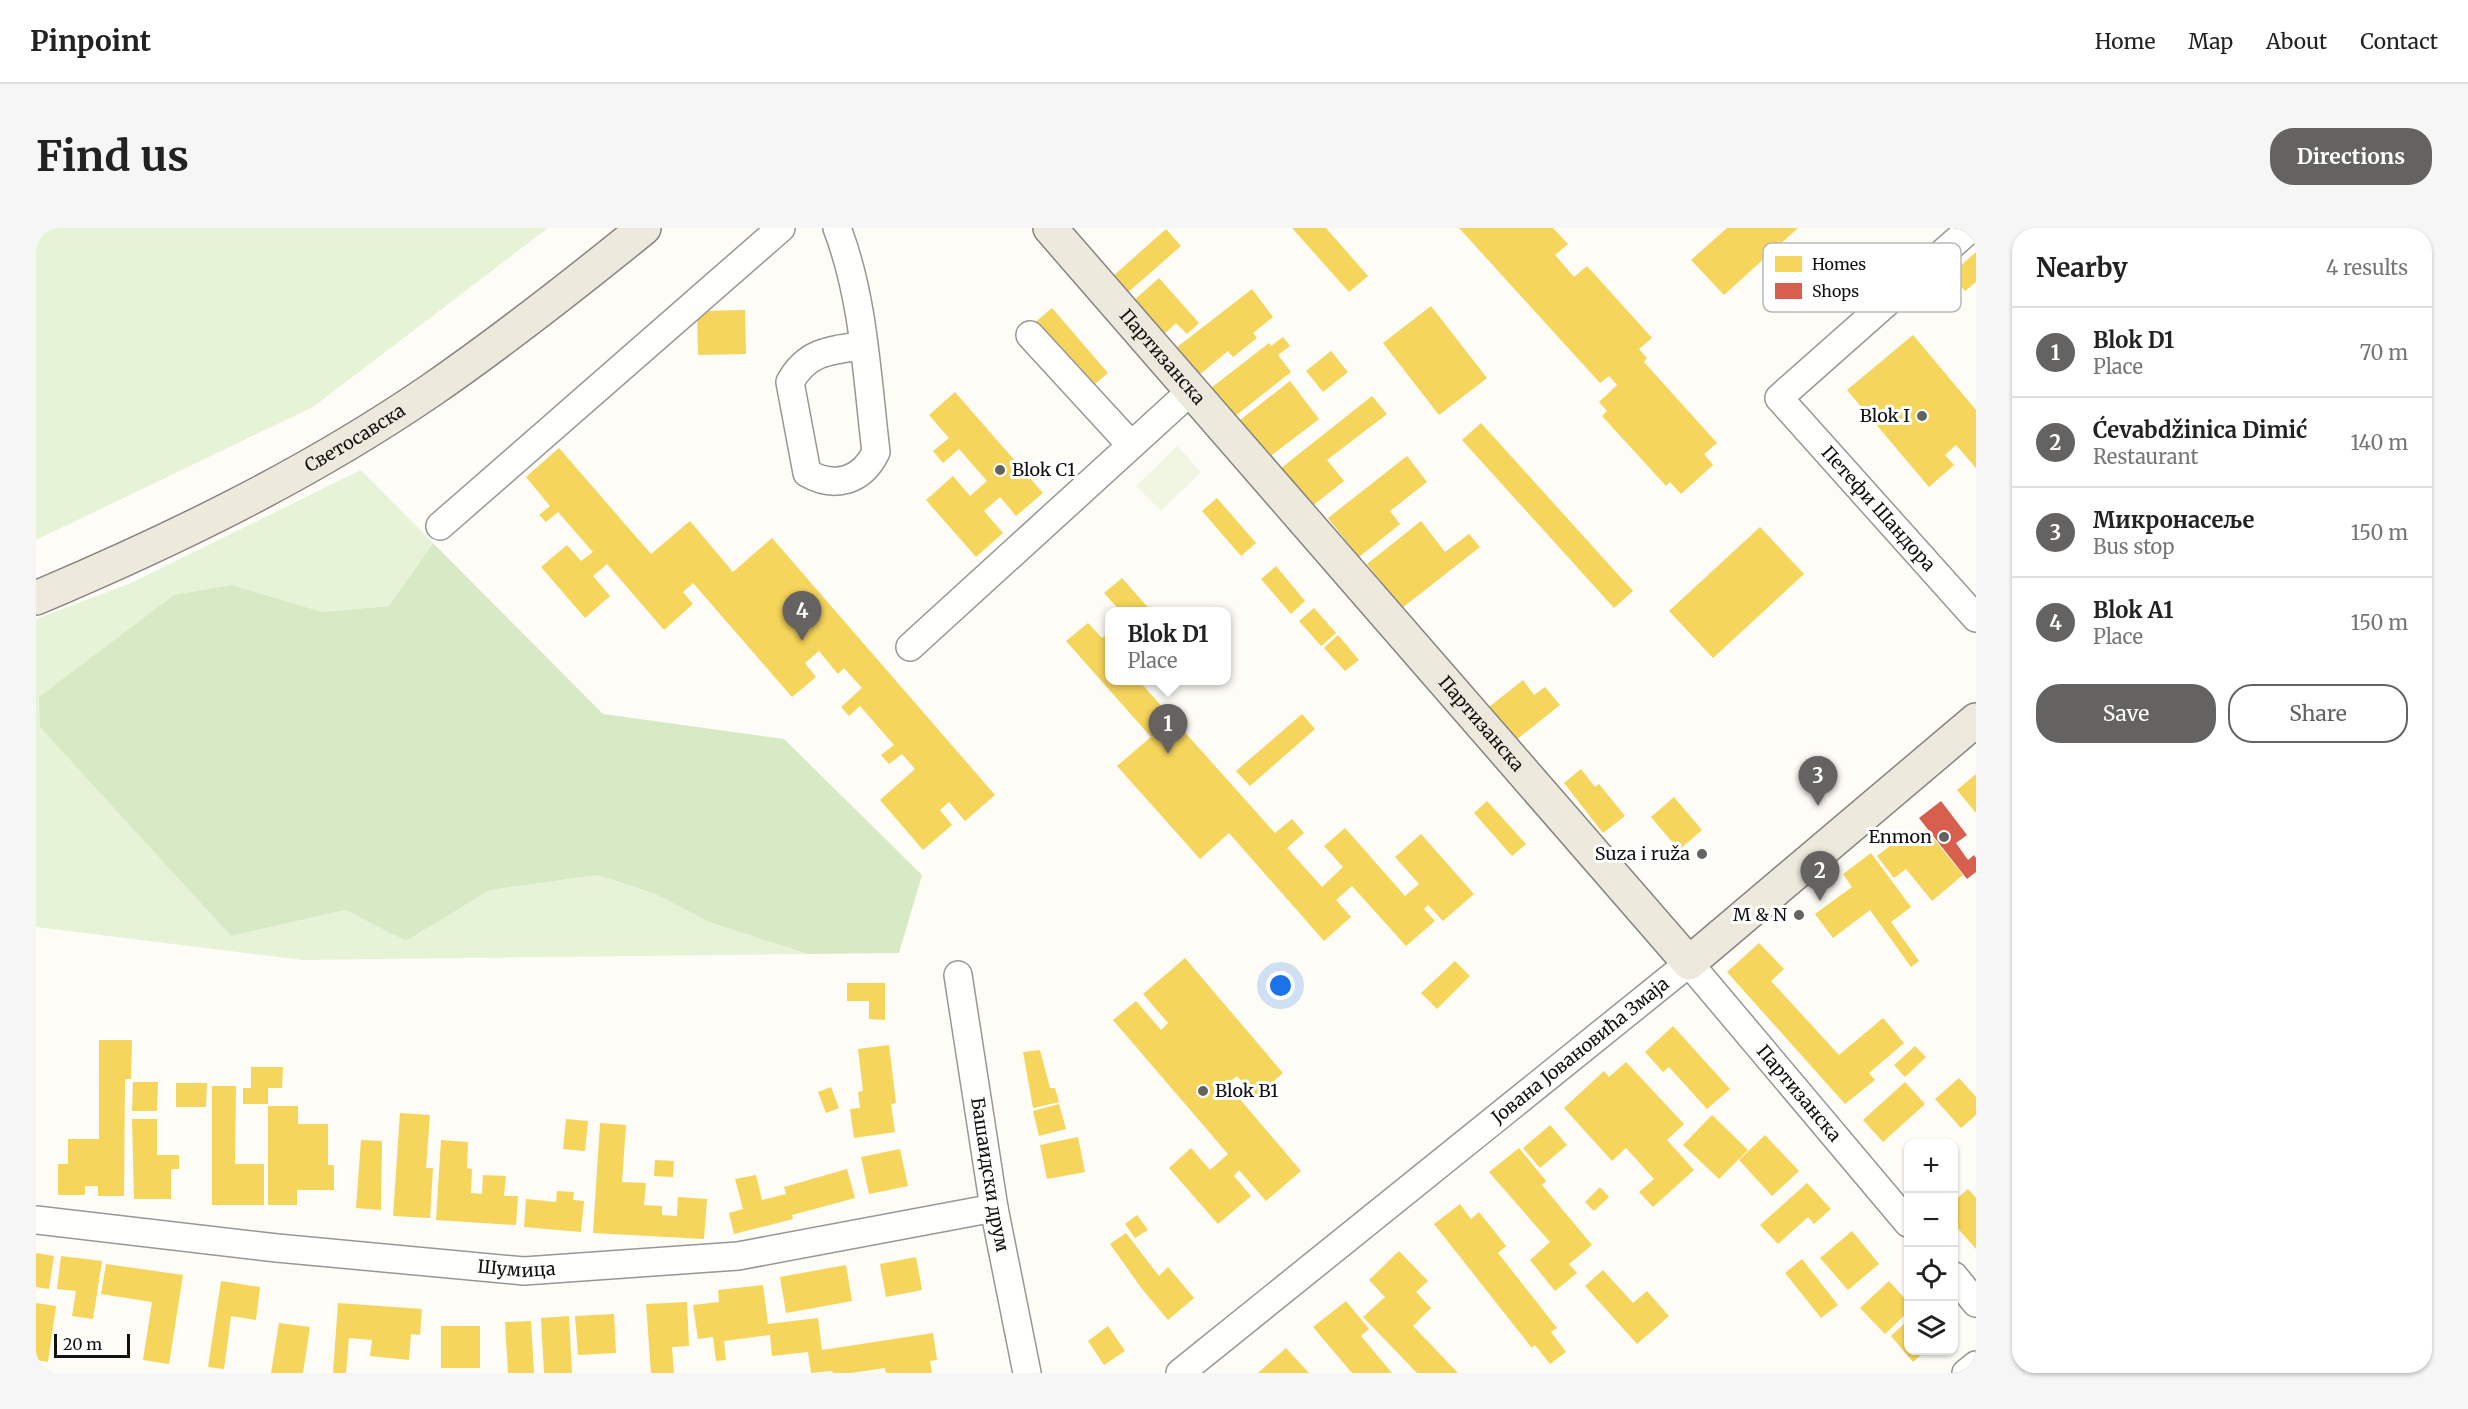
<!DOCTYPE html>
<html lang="en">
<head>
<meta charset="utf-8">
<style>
	:root { --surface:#fff; --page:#f6f6f6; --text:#222; --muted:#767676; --line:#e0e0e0; --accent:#646362 }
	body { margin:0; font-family:Merriweather,serif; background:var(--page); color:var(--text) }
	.controls { position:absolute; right:18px; bottom:18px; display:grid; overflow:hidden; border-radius:12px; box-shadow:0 2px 4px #0004 }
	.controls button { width:54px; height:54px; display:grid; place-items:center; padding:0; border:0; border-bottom:2px solid var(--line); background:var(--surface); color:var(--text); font:30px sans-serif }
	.scale { position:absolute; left:18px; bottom:15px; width:76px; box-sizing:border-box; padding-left:6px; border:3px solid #111; border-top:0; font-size:16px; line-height:21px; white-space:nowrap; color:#111; -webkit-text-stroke:4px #fff; paint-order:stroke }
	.you { position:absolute; left:1245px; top:758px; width:21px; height:21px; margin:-15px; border:4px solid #fff; border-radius:50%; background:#1a73e8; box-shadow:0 0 0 9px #1a73e833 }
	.badge { display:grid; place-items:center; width:39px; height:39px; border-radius:50%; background:var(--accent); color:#fff; font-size:20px; font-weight:700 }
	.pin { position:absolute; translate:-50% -50px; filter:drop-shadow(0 2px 3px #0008) }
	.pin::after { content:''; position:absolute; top:32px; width:21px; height:18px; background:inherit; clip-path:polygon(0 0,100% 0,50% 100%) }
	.popup { position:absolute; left:1069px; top:379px; width:126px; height:78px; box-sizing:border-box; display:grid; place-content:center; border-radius:12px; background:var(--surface); filter:drop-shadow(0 2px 4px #0005); font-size:20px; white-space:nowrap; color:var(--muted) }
	.popup b { font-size:22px; color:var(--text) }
	.popup::after { content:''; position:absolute; left:50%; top:100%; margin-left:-12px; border:12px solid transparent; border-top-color:var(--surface) }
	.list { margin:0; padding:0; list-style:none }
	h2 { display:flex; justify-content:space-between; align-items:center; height:78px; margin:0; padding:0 24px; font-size:26px }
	h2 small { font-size:20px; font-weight:400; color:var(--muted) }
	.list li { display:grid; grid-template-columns:39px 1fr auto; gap:18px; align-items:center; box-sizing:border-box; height:90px; padding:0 24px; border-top:2px solid var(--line) }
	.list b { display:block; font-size:22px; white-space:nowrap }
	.list p { margin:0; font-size:20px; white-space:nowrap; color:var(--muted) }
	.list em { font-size:20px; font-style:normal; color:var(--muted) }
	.actions { display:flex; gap:12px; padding:18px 24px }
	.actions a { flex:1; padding:14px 0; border:2px solid var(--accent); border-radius:24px; text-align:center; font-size:21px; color:var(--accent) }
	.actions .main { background:var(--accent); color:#fff }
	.icon { flex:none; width:33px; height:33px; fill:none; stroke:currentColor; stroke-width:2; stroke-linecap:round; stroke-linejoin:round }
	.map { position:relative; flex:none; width:1940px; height:1145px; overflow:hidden; border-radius:24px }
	header { display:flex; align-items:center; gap:36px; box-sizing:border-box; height:84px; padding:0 30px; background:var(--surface); border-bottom:2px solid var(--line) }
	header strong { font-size:28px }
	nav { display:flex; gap:33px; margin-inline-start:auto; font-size:21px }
	.intro { display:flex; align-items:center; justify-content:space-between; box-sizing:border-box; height:144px; padding:0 36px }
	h1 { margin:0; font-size:42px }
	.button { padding:15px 27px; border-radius:24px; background:var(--accent); color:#fff; font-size:21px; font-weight:700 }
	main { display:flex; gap:36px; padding:0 36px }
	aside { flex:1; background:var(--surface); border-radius:24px; box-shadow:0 2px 4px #0004 }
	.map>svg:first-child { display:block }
	.green { fill:#e7f3d7 }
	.forest { fill:#d8eac5 }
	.pitch { fill:#f0f6e1 }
	.homes { fill:#f6d55c }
	.shops { fill:#d6604d }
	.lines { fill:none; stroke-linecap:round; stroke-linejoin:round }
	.minor-casing { stroke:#979795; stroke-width:30 }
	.major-casing { stroke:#858482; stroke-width:36 }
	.minor { stroke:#fffffe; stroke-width:27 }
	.major { stroke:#ede9dc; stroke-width:33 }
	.poi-dot { fill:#646362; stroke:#fff; stroke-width:2 }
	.labels { text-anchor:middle; stroke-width:6; stroke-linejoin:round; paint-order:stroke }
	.street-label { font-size:18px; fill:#111; stroke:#fff }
	.poi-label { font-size:18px; fill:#111; stroke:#fff; text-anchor:end }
	.key { fill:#fff; stroke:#b8b8b8; stroke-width:1.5 }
	.key-label { font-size:16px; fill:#111 }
</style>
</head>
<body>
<header>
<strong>Pinpoint</strong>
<nav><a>Home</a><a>Map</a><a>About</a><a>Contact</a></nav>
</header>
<div class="intro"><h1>Find us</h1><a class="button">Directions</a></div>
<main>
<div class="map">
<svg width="1940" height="1145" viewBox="0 0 1940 1145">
	<rect width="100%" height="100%" fill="#fdfcf7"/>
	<g class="green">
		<path d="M 0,0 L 512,0 L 277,179 L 0,312 Z"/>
		<path d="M 325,242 L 397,315 L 353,378 L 286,384 L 196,357 L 5,499 L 195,708 L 309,682 L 370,713 L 454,662 L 561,647 L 617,665 L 676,695 L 772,726 L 267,732 L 0,699 L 0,391 L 95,355 Z"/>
	</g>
	<path class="forest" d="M 397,315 L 567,486 L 748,511 L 886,647 L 863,725 L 772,726 L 676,695 L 617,665 L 561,647 L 454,662 L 370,713 L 309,682 L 195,708 L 4,499 L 3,469 L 138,367 L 196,357 L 286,384 L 353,378 Z"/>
	<path class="pitch" d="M 1141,218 L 1165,244 L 1125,283 L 1100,258 Z"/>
	<g class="homes">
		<path d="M 1256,0 L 1290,0 L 1332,48 L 1313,64 Z"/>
		<path d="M 1423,0 L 1517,0 L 1532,16 L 1519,27 L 1538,49 L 1551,38 L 1616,110 L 1603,121 L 1611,130 L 1608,134 L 1681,215 L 1668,226 L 1677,237 L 1645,266 L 1634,254 L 1630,258 L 1566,188 L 1571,183 L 1563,174 L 1581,157 L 1573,148 L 1564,155 Z"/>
		<path d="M 1691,0 L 1762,0 L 1688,67 L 1655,32 Z"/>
		<path d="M 1130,1 L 1145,18 L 1090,66 L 1076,49 Z"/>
		<path d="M 1940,24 L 1940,54 L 1929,63 L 1915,46 Z"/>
		<path d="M 1123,50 L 1163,95 L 1151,106 L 1140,95 L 1126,108 L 1096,74 Z"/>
		<path d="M 1216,61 L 1237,89 L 1217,105 L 1221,110 L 1197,129 L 1192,123 L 1162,148 L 1140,120 Z"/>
		<path d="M 1395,78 L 1451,150 L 1403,187 L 1347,115 Z"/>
		<path d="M 1016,80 L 1072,145 L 1054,160 L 997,96 Z"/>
		<path d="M 709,82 L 710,126 L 662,127 L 661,83 Z"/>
		<path d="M 1877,107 L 1940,182 L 1940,240 L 1920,217 L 1909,227 L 1918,237 L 1893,259 L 1811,162 Z"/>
		<path d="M 1247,109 L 1254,118 L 1242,127 L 1255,144 L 1198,189 L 1175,160 L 1233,115 L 1235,118 Z"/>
		<path d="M 1295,123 L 1312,144 L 1287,164 L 1270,143 Z"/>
		<path d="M 1254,153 L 1283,191 L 1232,230 L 1203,193 Z"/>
		<path d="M 919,164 L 1007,265 L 980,288 L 964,269 L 948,283 L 967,305 L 940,329 L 890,272 L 917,248 L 934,268 L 951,253 L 923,221 L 907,235 L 897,223 L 913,210 L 893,187 Z"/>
		<path d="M 1336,168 L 1351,186 L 1291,232 L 1308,253 L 1275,279 L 1244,241 Z"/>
		<path d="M 1445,195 L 1597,363 L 1578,380 L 1426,212 Z"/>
		<path d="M 523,220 L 615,326 L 654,293 L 697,344 L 736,310 L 959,567 L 929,593 L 913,574 L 904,582 L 916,597 L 887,622 L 844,572 L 879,541 L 866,526 L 853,536 L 845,527 L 858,517 L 824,478 L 813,488 L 805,479 L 826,460 L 808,440 L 802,446 L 783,423 L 769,435 L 780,449 L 756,469 L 657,355 L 647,364 L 657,376 L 628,402 L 571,336 L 557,348 L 574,368 L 549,390 L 505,339 L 531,317 L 545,333 L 557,324 L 522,284 L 510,294 L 503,287 L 514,278 L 490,249 Z"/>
		<path d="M 1371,228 L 1391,254 L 1354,283 L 1364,296 L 1323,329 L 1292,290 Z"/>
		<path d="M 1181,270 L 1220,315 L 1205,328 L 1166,283 Z"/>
		<path d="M 1385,293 L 1409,324 L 1433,306 L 1444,319 L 1366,380 L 1331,336 Z"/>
		<path d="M 1724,299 L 1768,346 L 1677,430 L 1633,383 Z"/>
		<path d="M 1240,338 L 1269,373 L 1255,386 L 1225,351 Z"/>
		<path d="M 1086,350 L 1116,384 L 1085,384 L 1068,365 Z"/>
		<path d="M 1278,380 L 1300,405 L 1285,418 L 1263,393 Z"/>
		<path d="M 1052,395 L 1066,410 L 1074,403 L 1074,453 L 1103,453 L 1239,605 L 1256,591 L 1268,605 L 1251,620 L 1286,659 L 1307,639 L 1288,618 L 1309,600 L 1369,668 L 1383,656 L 1359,629 L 1385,606 L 1438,666 L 1407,693 L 1392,677 L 1388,681 L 1399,693 L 1370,718 L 1316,658 L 1300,672 L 1315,689 L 1288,713 L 1193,605 L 1164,631 L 1081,538 L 1115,509 L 1030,413 Z"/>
		<path d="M 1302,407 L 1323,432 L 1309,443 L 1288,420 Z"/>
		<path d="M 1487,452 L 1498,467 L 1509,459 L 1524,477 L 1480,512 L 1453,479 Z"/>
		<path d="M 1266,486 L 1279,501 L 1214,558 L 1200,543 Z"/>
		<path d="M 1545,541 L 1559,559 L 1563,556 L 1589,588 L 1567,605 L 1528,555 Z"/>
		<path d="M 1940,546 L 1940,585 L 1921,562 Z"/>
		<path d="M 1638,569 L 1666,602 L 1643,622 L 1615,589 Z"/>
		<path d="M 1451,573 L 1490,616 L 1476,628 L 1438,585 Z"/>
		<path d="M 1890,601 L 1927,647 L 1896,673 L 1870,641 L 1858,650 L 1841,628 L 1863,611 L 1868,618 Z"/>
		<path d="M 1835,625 L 1875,679 L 1855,694 L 1883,733 L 1875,739 L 1834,682 L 1797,710 L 1779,686 L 1816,659 L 1807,646 Z"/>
		<path d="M 1723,715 L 1748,741 L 1735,753 L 1803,827 L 1847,790 L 1868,815 L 1833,845 L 1839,852 L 1809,876 L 1691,744 Z"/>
		<path d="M 1149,730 L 1247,845 L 1219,869 L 1201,848 L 1191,856 L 1265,943 L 1230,973 L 1203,942 L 1198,948 L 1215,968 L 1182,996 L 1133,940 L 1155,920 L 1174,942 L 1192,926 L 1077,792 L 1100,773 L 1125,802 L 1132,795 L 1107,766 Z"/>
		<path d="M 1419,733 L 1434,748 L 1401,781 L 1385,765 Z"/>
		<path d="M 811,755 L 849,755 L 849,792 L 833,791 L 833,773 L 811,773 Z"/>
		<path d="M 1637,798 L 1694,861 L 1671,881 L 1633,839 L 1627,844 L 1609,824 Z"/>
		<path d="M 63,812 L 96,812 L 95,851 L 89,851 L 88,968 L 62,968 L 62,958 L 49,958 L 49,967 L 22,967 L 22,936 L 32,936 L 32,911 L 63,911 Z"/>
		<path d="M 853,817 L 860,875 L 855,876 L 859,904 L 818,910 L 814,881 L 824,880 L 822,864 L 827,863 L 822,821 Z"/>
		<path d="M 1879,818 L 1890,829 L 1869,849 L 1858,837 Z"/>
		<path d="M 1004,822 L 1014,860 L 1019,860 L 1023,874 L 997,880 L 987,824 Z"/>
		<path d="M 1590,834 L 1648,896 L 1631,912 L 1658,942 L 1617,979 L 1603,964 L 1618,951 L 1590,920 L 1576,933 L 1528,880 L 1568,843 L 1573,849 Z"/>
		<path d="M 215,839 L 247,839 L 246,860 L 232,860 L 232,876 L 207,876 L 207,860 L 215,860 Z"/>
		<path d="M 1923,850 L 1940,869 L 1940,887 L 1925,900 L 1899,871 Z"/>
		<path d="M 97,854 L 122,854 L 121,883 L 96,883 Z"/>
		<path d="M 1869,854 L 1889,876 L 1847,914 L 1827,892 Z"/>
		<path d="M 140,855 L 171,855 L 170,879 L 140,879 Z"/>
		<path d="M 176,858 L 200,858 L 199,936 L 228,936 L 228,977 L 176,977 Z"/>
		<path d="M 795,859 L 803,880 L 790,885 L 782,864 Z"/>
		<path d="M 1023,876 L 1030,901 L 1003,908 L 997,883 Z"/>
		<path d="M 232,878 L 262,878 L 262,896 L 292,896 L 292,937 L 298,937 L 298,962 L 261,962 L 261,977 L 232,977 Z"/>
		<path d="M 364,885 L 394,887 L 390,940 L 397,940 L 394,990 L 357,988 Z"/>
		<path d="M 1676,887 L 1712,922 L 1683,951 L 1647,917 Z"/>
		<path d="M 96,891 L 121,891 L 121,927 L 143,927 L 143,941 L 135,941 L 135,971 L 98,971 Z"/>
		<path d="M 530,891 L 552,893 L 549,923 L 527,921 Z"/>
		<path d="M 564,895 L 590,897 L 586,954 L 610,955 L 608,977 L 626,978 L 626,987 L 641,988 L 642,969 L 671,971 L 668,1011 L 557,1005 Z"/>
		<path d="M 1514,897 L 1531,917 L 1504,940 L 1487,920 Z"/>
		<path d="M 1729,907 L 1763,943 L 1736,968 L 1703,932 Z"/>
		<path d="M 1042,909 L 1049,944 L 1011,951 L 1004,917 Z"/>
		<path d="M 325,912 L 346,913 L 345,982 L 320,980 Z"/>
		<path d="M 405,912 L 432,914 L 431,940 L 436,941 L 435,965 L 446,966 L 447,947 L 470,948 L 468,968 L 482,968 L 480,997 L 400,992 Z"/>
		<path d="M 1483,920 L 1510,953 L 1506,957 L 1556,1017 L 1533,1036 L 1541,1045 L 1519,1063 L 1494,1032 L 1514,1014 L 1453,944 Z"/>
		<path d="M 864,921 L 872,958 L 833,966 L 825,929 Z"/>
		<path d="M 619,932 L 638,933 L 637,949 L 618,948 Z"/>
		<path d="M 811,941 L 819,970 L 756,987 L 757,991 L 698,1006 L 693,985 L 707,981 L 699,951 L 720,947 L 726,972 L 750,966 L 748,959 Z"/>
		<path d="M 1771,955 L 1795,981 L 1778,996 L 1772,989 L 1742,1016 L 1724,997 Z"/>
		<path d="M 1564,959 L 1573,969 L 1558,983 L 1549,974 Z"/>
		<path d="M 1932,961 L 1940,970 L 1940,1021 L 1918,996 L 1920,979 L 1918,973 Z"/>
		<path d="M 521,963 L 538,964 L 537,972 L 548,973 L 545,1004 L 488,999 L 490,971 L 520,974 Z"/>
		<path d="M 1424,976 L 1435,991 L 1443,984 L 1470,1018 L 1462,1025 L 1521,1100 L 1515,1104 L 1530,1124 L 1514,1136 L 1499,1117 L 1496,1120 L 1398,996 Z"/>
		<path d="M 1101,987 L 1112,1002 L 1099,1010 L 1089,996 Z"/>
		<path d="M 1816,1003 L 1843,1036 L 1812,1062 L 1784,1030 Z"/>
		<path d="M 1090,1005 L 1123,1048 L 1132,1039 L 1158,1070 L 1132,1092 L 1106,1061 L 1074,1016 Z"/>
		<path d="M 1363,1023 L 1392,1053 L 1380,1064 L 1395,1080 L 1377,1098 L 1422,1145 L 1381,1145 L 1327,1089 L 1349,1069 L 1333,1052 Z"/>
		<path d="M 0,1025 L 18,1028 L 13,1061 L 0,1059 Z"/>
		<path d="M 25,1028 L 66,1033 L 57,1091 L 36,1088 L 40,1063 L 21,1061 Z"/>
		<path d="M 880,1029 L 886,1062 L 850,1069 L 844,1036 Z"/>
		<path d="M 1766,1031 L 1802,1077 L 1785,1090 L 1749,1045 Z"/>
		<path d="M 70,1036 L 147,1047 L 133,1136 L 107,1132 L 116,1074 L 65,1066 Z"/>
		<path d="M 810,1037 L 816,1073 L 750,1085 L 744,1049 Z"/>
		<path d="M 1567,1042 L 1597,1075 L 1611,1063 L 1633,1088 L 1601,1116 L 1549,1058 Z"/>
		<path d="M 185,1053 L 224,1059 L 220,1092 L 195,1088 L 188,1141 L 172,1139 Z"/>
		<path d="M 1853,1053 L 1872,1074 L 1872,1084 L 1849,1106 L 1824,1080 Z"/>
		<path d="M 727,1057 L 732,1096 L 782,1090 L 786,1122 L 897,1105 L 901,1132 L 894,1133 L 896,1145 L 850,1145 L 849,1140 L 815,1145 L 797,1145 L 796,1143 L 775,1145 L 772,1124 L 736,1128 L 734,1107 L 688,1113 L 690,1132 L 680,1133 L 677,1109 L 662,1111 L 657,1077 L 683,1074 L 682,1062 Z"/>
		<path d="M 1310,1073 L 1333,1101 L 1325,1108 L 1356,1145 L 1316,1145 L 1277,1099 Z"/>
		<path d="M 651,1074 L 653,1118 L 636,1119 L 638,1145 L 615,1145 L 610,1076 Z"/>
		<path d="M 0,1075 L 20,1078 L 12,1134 L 0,1132 Z"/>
		<path d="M 302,1075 L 386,1081 L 384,1107 L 375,1106 L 373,1132 L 334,1128 L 336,1112 L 313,1110 L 310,1145 L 297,1145 Z"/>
		<path d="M 578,1086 L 580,1125 L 542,1127 L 539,1088 Z"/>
		<path d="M 533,1088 L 536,1145 L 508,1145 L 505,1090 Z"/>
		<path d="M 1872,1092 L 1872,1122 L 1890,1122 L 1877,1134 L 1855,1108 Z"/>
		<path d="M 495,1093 L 498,1145 L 472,1145 L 469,1094 Z"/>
		<path d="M 243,1095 L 274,1099 L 267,1145 L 235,1145 Z"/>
		<rect x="405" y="1098" width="39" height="42"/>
		<path d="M 1072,1098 L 1089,1123 L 1068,1137 L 1052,1113 Z"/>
		<path d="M 1250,1120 L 1273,1145 L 1222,1145 Z"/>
	</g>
	<path class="shops" d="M 1905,573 L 1931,607 L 1920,615 L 1932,632 L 1938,627 L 1940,630 L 1940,644 L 1931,651 L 1883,590 Z"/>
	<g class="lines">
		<g class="minor-casing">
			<g id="minor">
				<path d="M 801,0 C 828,70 831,150 840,224 C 826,253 799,261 771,245 L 754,154 C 771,123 795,122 826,118"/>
				<path id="s1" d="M 1935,0 L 1743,170 L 1940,390"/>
				<path d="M 994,107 L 1095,217"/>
				<path d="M 404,298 L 745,0"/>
				<path d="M 874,419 L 1156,162"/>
				<path id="s2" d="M 922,747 L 958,980 L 991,1145"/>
				<path id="s3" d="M 0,992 L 241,1020 L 488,1043 L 702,1028 L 958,980"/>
				<path d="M 1918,1048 L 1940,1075"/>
				<path id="s4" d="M 1144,1145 L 1653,735 L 1872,995"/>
				<path d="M 1930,1145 L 1940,1137"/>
			</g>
		</g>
		<g class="major-casing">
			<g id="major">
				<path id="s5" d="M 1014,0 L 1653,735 L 1940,492"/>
				<path id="s6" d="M 0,370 C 137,312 271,247 394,163 C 468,112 539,56 608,0"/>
			</g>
		</g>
		<use href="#minor" class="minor"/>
		<use href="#major" class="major"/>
	</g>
	<g class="poi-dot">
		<circle cx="1886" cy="188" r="6"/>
		<circle cx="964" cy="242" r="6"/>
		<circle cx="1908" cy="609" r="6"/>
		<circle cx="1666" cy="626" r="6"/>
		<circle cx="1763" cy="687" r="6"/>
		<circle cx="1167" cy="863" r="6"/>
	</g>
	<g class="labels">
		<g class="street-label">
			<text dy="6" stroke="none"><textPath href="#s5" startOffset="171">Партизанска</textPath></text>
			<text dy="6" stroke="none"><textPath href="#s6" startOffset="357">Светосавска</textPath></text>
			<text dy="6" stroke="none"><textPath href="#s1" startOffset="405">Петефи Шандора</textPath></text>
			<text dy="6" stroke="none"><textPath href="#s5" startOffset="657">Партизанска</textPath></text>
			<text dy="6" stroke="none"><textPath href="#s4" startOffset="514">Јована Јовановића Змаја</textPath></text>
			<text dy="6" stroke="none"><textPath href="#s4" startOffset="824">Партизанска</textPath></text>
			<text dy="6" stroke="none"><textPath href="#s2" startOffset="202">Башаидски друм</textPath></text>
			<text dy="6" stroke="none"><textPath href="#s3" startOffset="483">Шумица</textPath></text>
		</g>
		<g class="poi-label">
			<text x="1874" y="194">Blok I</text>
			<text x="976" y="248" text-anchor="start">Blok C1</text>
			<text x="1896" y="615">Enmon</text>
			<text x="1654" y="632">Suza i ruža</text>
			<text x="1751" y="693">M &amp; N</text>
			<text x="1179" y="869" text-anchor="start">Blok B1</text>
		</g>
	</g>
	<rect x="1727" y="15" width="198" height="69" rx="9" class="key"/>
	<rect x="1739" y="28" width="27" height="16" fill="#f6d55c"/>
	<rect x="1739" y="55" width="27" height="16" fill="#d6604d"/>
	<g class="key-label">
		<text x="1776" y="42">Homes</text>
		<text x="1776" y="69">Shops</text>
	</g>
</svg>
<div class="controls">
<button>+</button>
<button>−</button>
<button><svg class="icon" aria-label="locate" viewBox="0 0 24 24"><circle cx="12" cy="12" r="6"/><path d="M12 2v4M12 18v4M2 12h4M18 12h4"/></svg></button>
<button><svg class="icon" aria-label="layers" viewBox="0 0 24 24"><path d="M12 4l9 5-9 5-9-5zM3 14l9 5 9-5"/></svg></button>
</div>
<div class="scale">20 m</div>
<div class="you"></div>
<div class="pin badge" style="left:1132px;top:526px">1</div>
<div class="popup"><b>Blok D1</b>Place</div>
<div class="pin badge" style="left:1784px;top:673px">2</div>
<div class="pin badge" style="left:1782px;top:578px">3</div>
<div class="pin badge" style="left:766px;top:413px">4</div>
</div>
<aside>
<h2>Nearby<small>4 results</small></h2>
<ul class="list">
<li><span class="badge">1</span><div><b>Blok D1</b><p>Place</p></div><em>70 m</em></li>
<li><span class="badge">2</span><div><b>Ćevabdžinica Dimić</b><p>Restaurant</p></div><em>140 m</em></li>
<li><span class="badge">3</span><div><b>Микронасеље</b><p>Bus stop</p></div><em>150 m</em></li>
<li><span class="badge">4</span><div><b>Blok A1</b><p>Place</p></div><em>150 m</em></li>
</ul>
<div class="actions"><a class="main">Save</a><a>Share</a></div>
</aside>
</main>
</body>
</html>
